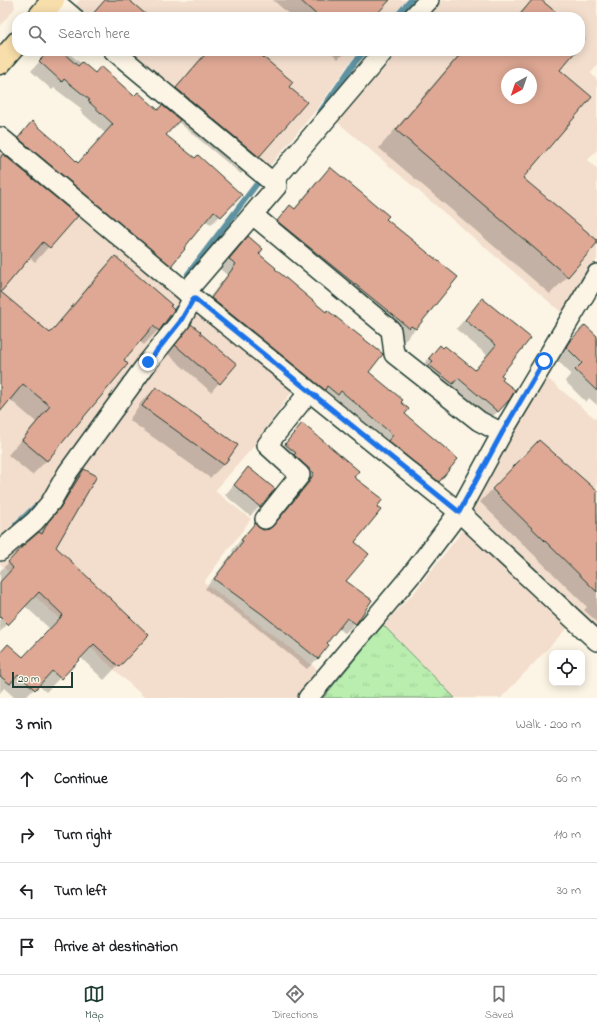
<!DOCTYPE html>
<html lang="en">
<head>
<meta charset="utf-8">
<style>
	:root { --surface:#fff; --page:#f6f6f6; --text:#202124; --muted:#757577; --line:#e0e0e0; --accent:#1f3d34 }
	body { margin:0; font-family:"Indie Flower",sans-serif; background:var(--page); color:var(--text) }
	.controls { position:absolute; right:12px; bottom:12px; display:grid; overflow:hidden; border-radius:8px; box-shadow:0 2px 10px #0003 }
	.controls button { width:36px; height:36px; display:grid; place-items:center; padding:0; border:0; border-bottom:1px solid var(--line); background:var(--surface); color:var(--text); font:20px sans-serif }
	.compass { position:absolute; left:501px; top:68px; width:36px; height:36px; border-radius:50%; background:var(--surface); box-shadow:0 2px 10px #0003; rotate:220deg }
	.scale { position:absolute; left:12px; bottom:10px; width:61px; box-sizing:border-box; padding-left:4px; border:2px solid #1f3d34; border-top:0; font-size:11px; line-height:14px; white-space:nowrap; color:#1f3d34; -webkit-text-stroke:3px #fcf5e5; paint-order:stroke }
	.stop { position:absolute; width:12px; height:12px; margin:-9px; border:3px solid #1a73e8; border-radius:50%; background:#fff }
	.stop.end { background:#1a73e8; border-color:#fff; box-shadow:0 1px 4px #0008 }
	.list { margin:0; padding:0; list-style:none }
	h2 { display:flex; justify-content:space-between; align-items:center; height:52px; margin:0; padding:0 16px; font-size:17px }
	h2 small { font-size:13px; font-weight:400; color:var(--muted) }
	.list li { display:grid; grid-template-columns:26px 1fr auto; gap:12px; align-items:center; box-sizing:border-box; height:56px; padding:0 16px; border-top:1px solid var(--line) }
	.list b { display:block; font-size:15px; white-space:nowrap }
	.list em { font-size:13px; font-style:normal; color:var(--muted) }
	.icon { flex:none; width:22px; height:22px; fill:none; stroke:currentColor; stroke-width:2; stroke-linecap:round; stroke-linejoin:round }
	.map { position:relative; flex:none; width:597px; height:698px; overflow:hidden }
	.search { position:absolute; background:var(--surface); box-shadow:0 2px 10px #0003; left:12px; right:12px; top:12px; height:44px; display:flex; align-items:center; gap:10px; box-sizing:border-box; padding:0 14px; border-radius:16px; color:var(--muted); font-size:15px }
	.sheet { height:276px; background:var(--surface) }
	nav { display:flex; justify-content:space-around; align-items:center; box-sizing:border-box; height:56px; border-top:1px solid var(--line); background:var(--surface); font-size:11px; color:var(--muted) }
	nav a { display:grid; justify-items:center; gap:2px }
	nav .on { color:var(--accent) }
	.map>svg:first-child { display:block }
	.built { fill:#f3decd; fill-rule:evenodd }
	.park { fill:url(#park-tufts); stroke:#6c9672 }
	.shadow { fill:#0003; fill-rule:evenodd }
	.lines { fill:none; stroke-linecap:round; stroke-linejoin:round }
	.stream { stroke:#5f92a1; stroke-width:6 }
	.building { fill:#dea894; stroke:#1f3d34; fill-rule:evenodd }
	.minor-casing { stroke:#1f3d34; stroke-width:22 }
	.trunk-casing { stroke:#1f3d34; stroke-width:25 }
	.minor { stroke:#fcf5e5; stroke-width:19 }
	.trunk { stroke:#f8deab; stroke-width:22 }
	.route { stroke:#1a73e8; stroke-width:5 }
</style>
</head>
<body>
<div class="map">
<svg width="597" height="698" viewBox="0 0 597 698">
	<defs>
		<pattern id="park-tufts" width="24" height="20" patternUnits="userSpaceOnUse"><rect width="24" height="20" fill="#baeeaf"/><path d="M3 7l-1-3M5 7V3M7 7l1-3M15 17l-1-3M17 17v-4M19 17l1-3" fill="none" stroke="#9fcd97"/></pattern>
	</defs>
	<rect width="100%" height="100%" fill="#fcf5e5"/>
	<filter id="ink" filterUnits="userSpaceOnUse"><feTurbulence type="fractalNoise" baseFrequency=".025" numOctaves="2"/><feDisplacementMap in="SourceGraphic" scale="8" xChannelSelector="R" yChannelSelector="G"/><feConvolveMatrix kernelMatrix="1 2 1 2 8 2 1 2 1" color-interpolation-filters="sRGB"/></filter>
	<g filter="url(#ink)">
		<g class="built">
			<path d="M 0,0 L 14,0 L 15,8 L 0,26 Z"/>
			<path d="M 80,0 L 407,0 L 391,17 L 83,17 L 73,8 Z"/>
			<path d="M 443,0 L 597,0 L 597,66 L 591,73 L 597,80 L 597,150 L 588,160 L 597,169 L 597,259 L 561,312 L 335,120 L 397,51 L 580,51 L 580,17 L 427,17 ZM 507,74 L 531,74 L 531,98 L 507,98 Z"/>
			<path d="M 125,51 L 360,51 L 351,61 L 318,108 L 268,168 Z"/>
			<path d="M 0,147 L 89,225 L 293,390 L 254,446 L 215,491 L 251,519 L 204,582 L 321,672 L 299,698 L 145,698 L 0,564 Z"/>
			<path d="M 546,377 L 597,420 L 597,633 L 569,626 L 501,698 L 455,698 L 383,625 L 413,594 L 460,534 L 477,499 Z"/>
		</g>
		<path class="park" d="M 383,625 L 455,698 L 323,698 Z"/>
		<g class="shadow">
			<path d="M 273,0 L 388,0 L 374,17 L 292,17 Z"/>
			<path d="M 533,0 L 540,0 L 560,17 L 516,17 Z"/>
			<path d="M 580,34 L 586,39 L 580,45 Z"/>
			<path d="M 49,51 L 66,51 L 94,74 L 158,111 L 161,108 L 160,106 L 207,51 L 244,51 L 288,87 L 259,156 L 241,174 L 177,121 L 165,135 L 240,195 L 211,225 L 205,220 L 171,265 L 162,274 L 10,147 L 24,131 L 77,164 L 105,133 L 80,111 L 82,109 L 54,88 L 52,90 L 31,71 Z"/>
			<path d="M 329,51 L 346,51 L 338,59 Z"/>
			<path d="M 462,51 L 575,51 L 559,70 L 522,178 L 597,242 L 567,277 L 550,294 L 379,148 ZM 507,74 L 531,74 L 531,98 L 507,98 Z"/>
			<path d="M 0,153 L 76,216 L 35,262 L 29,257 L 0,291 Z"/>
			<path d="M 330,169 L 385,219 L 456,277 L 415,329 L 404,341 L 266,233 L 290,206 L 294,209 L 318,180 Z"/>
			<path d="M 248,238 L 257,254 L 273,269 L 368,372 L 399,403 L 403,414 L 438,481 L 428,491 L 201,308 L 227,275 L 220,269 Z"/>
			<path d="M 115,257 L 158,330 L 144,345 L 139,341 L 122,360 L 47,460 L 32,475 L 8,455 L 36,422 L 0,391 L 0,292 L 49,334 L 100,272 Z"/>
			<path d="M 482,300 L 529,338 L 499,375 L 500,380 L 498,411 L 489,421 L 420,368 L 440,346 L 474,370 L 487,355 L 456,329 Z"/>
			<path d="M 191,325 L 199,334 L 235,364 L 211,392 L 168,354 L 183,333 Z"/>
			<path d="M 585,327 L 597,338 L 597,405 L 589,398 L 586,402 L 565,381 L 571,374 L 556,359 L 558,354 Z"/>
			<path d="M 156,388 L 224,464 L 210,478 L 129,420 L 142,401 Z"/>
			<path d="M 302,424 L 353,477 L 354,542 L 345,582 L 371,600 L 355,623 L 345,633 L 337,628 L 325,643 L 327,645 L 317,659 L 307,669 L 252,624 L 205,589 L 233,552 L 232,551 L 245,534 L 255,524 L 257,528 L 263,531 L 269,530 L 299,493 L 304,484 L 275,455 Z"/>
			<path d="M 526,454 L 597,492 L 597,622 L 584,610 L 587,607 L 480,502 Z"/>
			<path d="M 248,468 L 260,506 L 250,516 L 225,495 Z"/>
			<path d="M 84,470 L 54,547 L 147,635 L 104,680 L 80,657 L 46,692 L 38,685 L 25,698 L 15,698 L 4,688 L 0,693 L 0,653 L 22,658 L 50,629 L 25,606 L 0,632 L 0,571 L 35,537 L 47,523 L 70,484 Z"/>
		</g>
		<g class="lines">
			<g class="stream">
				<path d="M 396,17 L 411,0"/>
				<path d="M 319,114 L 355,62 L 365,51"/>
				<path d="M 188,274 L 256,185"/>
				<path d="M 164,328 L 177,309"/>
				<path d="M 16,525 L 35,507"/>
			</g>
		</g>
		<g class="building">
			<path d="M 105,0 L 129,0 L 149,17 L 90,17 Z"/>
			<path d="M 300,0 L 390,0 L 374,17 L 319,17 Z"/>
			<path d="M 532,0 L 541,0 L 562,17 L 518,17 Z"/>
			<path d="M 49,51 L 61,51 L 78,66 L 82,62 L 95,73 L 101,66 L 134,96 L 138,92 L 158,110 L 162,105 L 180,120 L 166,135 L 195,158 L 198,155 L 242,195 L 221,217 L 214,211 L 184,248 L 185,249 L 171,266 L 18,138 L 32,121 L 64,149 L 78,163 L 113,124 L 88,101 L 90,100 L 64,79 L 62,82 L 39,61 Z"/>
			<path d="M 208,51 L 256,51 L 293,82 L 289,87 L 307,102 L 259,157 L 176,88 Z"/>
			<path d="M 463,51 L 576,51 L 560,70 L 592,97 L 523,178 L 597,240 L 597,243 L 568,277 L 396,130 ZM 507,74 L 531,74 L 531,98 L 507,98 Z"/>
			<path d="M 3,154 L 78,216 L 50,248 L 43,242 L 1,292 L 50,333 L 115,256 L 172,305 L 170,306 L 174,310 L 159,331 L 153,326 L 124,360 L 128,364 L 47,461 L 22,440 L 50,406 L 23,384 L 0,412 L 0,158 Z"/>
			<path d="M 330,167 L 389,216 L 386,219 L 458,277 L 416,329 L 411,326 L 409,328 L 277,221 L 290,205 L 295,209 Z"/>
			<path d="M 248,236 L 263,249 L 259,254 L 276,268 L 275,269 L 326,312 L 327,310 L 383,354 L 369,372 L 403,400 L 401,402 L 409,409 L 405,414 L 458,459 L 439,482 L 388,441 L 393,435 L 341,391 L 338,395 L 327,386 L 325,390 L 211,298 L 236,264 L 229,259 Z"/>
			<path d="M 482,298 L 531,338 L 501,375 L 504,377 L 502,380 L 515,390 L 510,399 L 498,412 L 458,378 L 453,384 L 429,365 L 433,361 L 429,358 L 440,345 L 443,348 L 445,346 L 475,370 L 496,345 L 465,320 Z"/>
			<path d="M 191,324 L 201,332 L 200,333 L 237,364 L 220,384 L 175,345 Z"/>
			<path d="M 585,325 L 597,336 L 597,391 L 575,370 L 582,363 L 566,347 L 569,342 Z"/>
			<path d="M 156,387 L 238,445 L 224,465 L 142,406 Z"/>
			<path d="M 302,423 L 359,471 L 354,477 L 383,499 L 377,507 L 381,510 L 355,542 L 369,554 L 346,581 L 372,600 L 356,624 L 347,618 L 327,643 L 329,645 L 318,659 L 262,614 L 214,579 L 243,541 L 241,540 L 255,523 L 258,527 L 263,530 L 269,529 L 273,526 L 309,482 L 314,473 L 294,455 L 296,453 L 285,444 Z"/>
			<path d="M 539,440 L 597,491 L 597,592 L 492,489 Z"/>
			<path d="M 248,467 L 275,489 L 260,507 L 234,485 Z"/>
			<path d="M 84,469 L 97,476 L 56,547 L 149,635 L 119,667 L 94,644 L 61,679 L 52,671 L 35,690 L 18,674 L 10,684 L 0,676 L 0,653 L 8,644 L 23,657 L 63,615 L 39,592 L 8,625 L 0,617 L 0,582 L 13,568 L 8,562 L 25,544 L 39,532 L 42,534 L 48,522 L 60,508 Z"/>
		</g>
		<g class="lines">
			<g class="minor-casing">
				<g id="minor">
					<path d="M 53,0 L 73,17"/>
					<path d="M 413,17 L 429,0"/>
					<path d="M 114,51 L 277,186 L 186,292"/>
					<path d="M 0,137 L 186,292 L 459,512 L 597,641"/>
					<path d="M 272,183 L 384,51"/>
					<path d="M 253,215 L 391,330 L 394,354 L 479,421 L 502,433"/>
					<path d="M 265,519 L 300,475 L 267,445 L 309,392"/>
					<path d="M 0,551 L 35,521 L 51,502 L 68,472 L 148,362 L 180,322 L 193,298"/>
					<path d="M 308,698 L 412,574 L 459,512 L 502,433 L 597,274"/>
				</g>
			</g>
			<g class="trunk-casing">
				<g id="trunk">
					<path d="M 39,17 L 53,0"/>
					<path d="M 0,63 L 17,43"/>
				</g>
			</g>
			<use href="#minor" class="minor"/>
			<use href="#trunk" class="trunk"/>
		</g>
	</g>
	<g class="lines" filter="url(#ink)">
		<path class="route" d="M 148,362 L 180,322 L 194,298 L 459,512 L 502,433 L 544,361"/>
	</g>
</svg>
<div class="controls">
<button><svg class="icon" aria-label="locate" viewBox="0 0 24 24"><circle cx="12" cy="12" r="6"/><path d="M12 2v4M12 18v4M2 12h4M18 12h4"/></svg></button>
</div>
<svg class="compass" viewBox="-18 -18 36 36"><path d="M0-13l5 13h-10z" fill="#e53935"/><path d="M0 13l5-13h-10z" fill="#757577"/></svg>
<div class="scale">20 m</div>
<div class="stop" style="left:544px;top:361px"></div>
<div class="stop end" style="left:148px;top:362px"></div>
<div class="search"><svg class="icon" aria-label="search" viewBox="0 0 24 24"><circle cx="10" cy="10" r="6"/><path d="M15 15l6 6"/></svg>Search here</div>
</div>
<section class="sheet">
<h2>3 min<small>Walk · 200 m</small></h2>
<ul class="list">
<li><svg class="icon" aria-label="ahead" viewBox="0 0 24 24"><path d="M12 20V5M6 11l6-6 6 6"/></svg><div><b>Continue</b></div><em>60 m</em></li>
<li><svg class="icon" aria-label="right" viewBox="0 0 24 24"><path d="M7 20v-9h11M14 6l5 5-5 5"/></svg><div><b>Turn right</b></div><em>110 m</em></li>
<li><svg class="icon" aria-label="left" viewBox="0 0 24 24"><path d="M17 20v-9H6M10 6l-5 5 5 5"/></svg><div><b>Turn left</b></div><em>30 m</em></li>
<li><svg class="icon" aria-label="arrive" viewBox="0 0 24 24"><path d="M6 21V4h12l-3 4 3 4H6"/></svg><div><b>Arrive at destination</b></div></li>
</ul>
</section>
<nav>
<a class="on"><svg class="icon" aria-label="map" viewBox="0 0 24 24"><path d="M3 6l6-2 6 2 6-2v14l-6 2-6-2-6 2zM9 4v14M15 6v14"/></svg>Map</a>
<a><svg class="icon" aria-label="directions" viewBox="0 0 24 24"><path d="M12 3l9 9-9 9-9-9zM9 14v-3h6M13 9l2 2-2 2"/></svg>Directions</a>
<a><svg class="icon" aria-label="saved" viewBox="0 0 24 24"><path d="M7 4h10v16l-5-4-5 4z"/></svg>Saved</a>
</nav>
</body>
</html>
